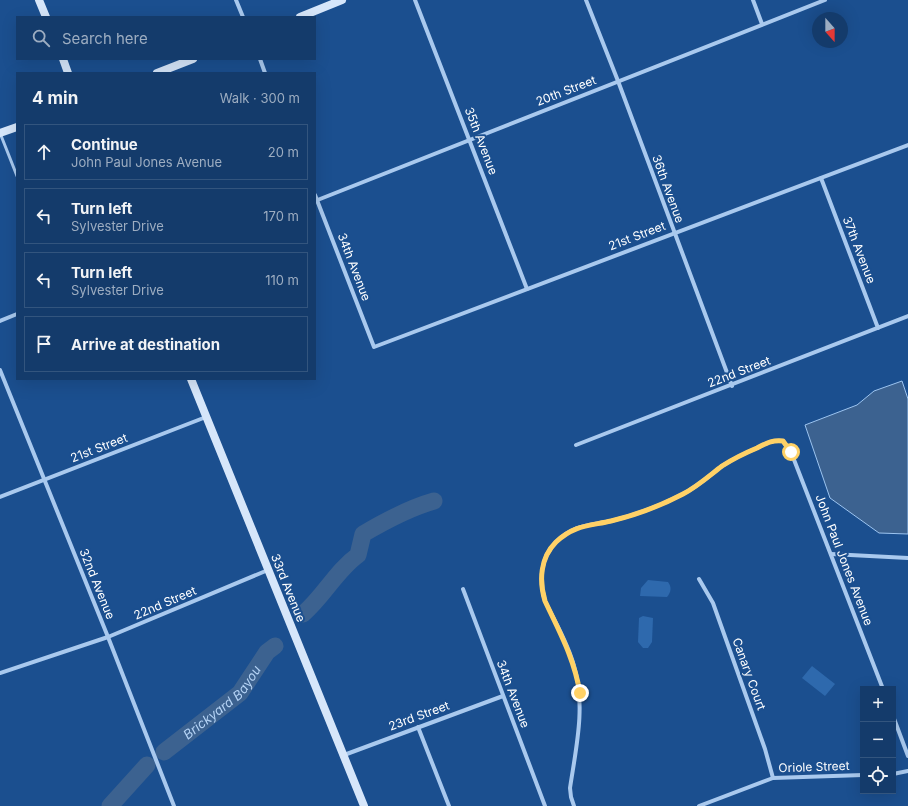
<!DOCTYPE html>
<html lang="en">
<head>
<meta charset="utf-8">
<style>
	:root { --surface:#143b6b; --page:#1d4271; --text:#f1f3f6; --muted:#9dadc1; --line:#33557e }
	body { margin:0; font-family:Inter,sans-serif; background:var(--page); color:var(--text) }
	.controls { position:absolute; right:12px; bottom:12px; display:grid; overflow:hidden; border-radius:0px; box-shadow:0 4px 16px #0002 }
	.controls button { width:36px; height:36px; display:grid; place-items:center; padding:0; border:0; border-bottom:1px solid var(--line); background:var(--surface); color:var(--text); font:20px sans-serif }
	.compass { position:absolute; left:812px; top:12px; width:36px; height:36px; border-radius:50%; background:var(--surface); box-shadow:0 4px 16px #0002; rotate:159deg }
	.stop { position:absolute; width:12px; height:12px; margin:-9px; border:3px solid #ffd166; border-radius:50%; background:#fff }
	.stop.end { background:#ffd166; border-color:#fff; box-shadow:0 1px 4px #0008 }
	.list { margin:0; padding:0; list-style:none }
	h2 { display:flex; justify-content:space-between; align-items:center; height:52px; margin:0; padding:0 16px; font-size:17px }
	h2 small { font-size:13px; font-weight:400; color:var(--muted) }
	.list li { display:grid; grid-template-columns:26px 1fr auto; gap:12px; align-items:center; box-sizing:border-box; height:56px; margin:0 8px 8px; padding:0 8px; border:1px solid var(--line); border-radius:0px }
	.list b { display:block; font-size:15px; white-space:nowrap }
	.list p { margin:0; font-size:13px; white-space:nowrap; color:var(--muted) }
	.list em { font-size:13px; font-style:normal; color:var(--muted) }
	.icon { flex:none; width:22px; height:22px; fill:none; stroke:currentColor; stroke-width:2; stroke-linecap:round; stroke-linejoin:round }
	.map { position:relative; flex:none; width:908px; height:806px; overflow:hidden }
	.search { position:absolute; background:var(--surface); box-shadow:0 4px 16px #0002; left:16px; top:16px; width:300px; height:44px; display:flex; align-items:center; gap:10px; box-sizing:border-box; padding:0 14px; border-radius:0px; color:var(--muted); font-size:15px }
	.panel { position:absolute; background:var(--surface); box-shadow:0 4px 16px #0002; left:16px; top:72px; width:300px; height:308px; border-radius:0px }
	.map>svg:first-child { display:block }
	.green { fill:#2e69ad }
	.water { fill:#3c6290; stroke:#9cc4f0 }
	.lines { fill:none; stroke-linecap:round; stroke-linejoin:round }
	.river { stroke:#3c6290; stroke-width:17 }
	.lane { stroke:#a9c9ee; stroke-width:3 }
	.street { stroke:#a9c9ee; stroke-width:4 }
	.secondary { stroke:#d6e6fa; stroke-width:8 }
	.route { stroke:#ffd166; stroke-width:5 }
	.labels { text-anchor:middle; stroke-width:4; stroke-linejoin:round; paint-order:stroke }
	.street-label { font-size:12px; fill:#fff; stroke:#1b4f8f }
	.water-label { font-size:13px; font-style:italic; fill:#b5d3f5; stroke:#1b4f8f }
</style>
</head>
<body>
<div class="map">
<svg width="908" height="806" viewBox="0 0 908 806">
	<rect width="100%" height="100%" fill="#1b4f8f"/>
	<g class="green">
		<path d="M 648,580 L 668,582 C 672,587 671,592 667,597 L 640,596 L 641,588 Z"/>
		<path d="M 643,616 L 653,618 L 652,642 L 648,648 L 643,648 L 638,642 L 639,618 Z"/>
		<path d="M 812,666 L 835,684 L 825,696 L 802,678 Z"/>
	</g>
	<path class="water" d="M 902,381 L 908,399 L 908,534 L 879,533 L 830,498 L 805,425 L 857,405 L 874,391 Z"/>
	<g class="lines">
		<g class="river">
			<path d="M 303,614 C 324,596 336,571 358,555 L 363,534 C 385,521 409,508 434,501"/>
			<path id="s1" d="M 164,752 L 240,693 L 267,652 L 275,646"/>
			<path d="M 110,806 L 147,765"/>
		</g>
		<path class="lane" d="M 0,133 L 17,176"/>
		<g class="street">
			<path d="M 236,0 L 243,17"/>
			<path d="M 415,0 L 527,289"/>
			<path d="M 586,0 L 618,81 L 732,386"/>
			<path d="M 753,0 L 762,24"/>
			<path d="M 260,59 L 265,73"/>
			<path d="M 821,178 L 878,328"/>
			<path d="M 315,195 L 374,347 L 908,145"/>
			<path d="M 315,201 L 825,0"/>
			<path d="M 0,321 L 17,314"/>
			<path d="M 0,370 L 108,637 L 174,806"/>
			<path d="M 576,445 L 908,316"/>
			<path d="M 0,497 L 206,417"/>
			<path d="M 831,554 L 908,558"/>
			<path d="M 699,579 L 713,603 L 765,749 L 773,778"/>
			<path d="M 463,589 L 545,806"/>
			<path d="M 0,673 L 108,637 L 268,570"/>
			<path d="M 893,716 L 908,756"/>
			<path d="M 418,727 L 449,806"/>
			<path d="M 344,755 L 503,696"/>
			<path d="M 893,774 L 908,771"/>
			<path d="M 574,806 L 571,797 L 570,788 C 576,748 586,706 574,666 C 568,643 555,622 545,601 C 539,581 540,558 556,542 C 575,524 588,526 611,521 C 636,515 660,506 683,494 C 697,487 709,476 722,466 C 733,459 745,453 757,448 C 767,443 771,440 783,441 L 791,452 L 883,689"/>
			<path d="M 699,806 L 773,778 L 863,775"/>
		</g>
		<g class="secondary">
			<path d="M 39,0 L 46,17"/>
			<path d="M 300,17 L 342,0"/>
			<path d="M 63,59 L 68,73"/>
			<path d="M 157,73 L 193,59"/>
			<path d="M 0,133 L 17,127"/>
			<path d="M 191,379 L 364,806"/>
		</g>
	</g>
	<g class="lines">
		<path class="route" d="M 580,693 C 574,658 560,633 545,601 C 539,581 540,558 556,542 C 574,525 589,526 611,521 C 636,515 660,506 683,494 C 697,487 709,476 722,466 C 733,459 745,453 757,448 C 767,443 771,440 783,441 L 791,452"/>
	</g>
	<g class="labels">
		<g class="street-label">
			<text transform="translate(566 91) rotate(-21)" y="4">20th Street</text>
			<text transform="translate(481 141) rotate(69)" y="4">35th Avenue</text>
			<text transform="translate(668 189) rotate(70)" y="4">36th Avenue</text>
			<text transform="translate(637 236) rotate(-21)" y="4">21st Street</text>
			<text transform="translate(859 250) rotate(69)" y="4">37th Avenue</text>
			<text transform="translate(354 267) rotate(69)" y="4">34th Avenue</text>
			<text transform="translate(739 372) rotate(-21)" y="4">22nd Street</text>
			<text transform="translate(99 448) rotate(-21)" y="4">21st Street</text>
			<text transform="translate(844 560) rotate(69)" y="4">John Paul Jones Avenue</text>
			<text transform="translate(97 584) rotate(68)" y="4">32nd Avenue</text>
			<text transform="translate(288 588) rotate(68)" y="4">33rd Avenue</text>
			<text transform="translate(165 603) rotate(-23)" y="4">22nd Street</text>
			<text transform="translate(749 674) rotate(70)" y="4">Canary Court</text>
			<text transform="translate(513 694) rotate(69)" y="4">34th Avenue</text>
			<text transform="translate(419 716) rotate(-20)" y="4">23rd Street</text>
			<text transform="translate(814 767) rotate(-2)" y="4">Oriole Street</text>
		</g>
		<g class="water-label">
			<text dy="5" stroke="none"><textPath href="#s1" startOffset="77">Brickyard Bayou</textPath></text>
		</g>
	</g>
</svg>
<div class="controls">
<button>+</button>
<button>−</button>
<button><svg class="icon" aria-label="locate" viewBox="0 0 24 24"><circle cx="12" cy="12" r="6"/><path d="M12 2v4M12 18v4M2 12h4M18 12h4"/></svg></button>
</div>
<svg class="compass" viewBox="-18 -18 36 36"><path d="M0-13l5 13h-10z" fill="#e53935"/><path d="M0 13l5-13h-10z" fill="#9dadc1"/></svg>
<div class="stop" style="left:791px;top:452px"></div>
<div class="stop end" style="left:580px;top:693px"></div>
<div class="search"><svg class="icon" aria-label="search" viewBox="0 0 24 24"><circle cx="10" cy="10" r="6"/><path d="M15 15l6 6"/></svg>Search here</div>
<section class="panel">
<h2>4 min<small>Walk · 300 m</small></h2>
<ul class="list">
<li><svg class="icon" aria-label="ahead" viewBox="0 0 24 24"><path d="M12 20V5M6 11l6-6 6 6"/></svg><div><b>Continue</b><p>John Paul Jones Avenue</p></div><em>20 m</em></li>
<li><svg class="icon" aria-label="left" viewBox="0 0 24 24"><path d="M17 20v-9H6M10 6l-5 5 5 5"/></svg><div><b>Turn left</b><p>Sylvester Drive</p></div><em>170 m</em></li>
<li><svg class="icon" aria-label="left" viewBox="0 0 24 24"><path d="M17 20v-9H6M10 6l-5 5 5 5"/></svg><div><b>Turn left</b><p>Sylvester Drive</p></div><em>110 m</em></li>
<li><svg class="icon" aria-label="arrive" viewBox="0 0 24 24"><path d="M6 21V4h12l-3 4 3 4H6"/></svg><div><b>Arrive at destination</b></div></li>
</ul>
</section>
</div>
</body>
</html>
